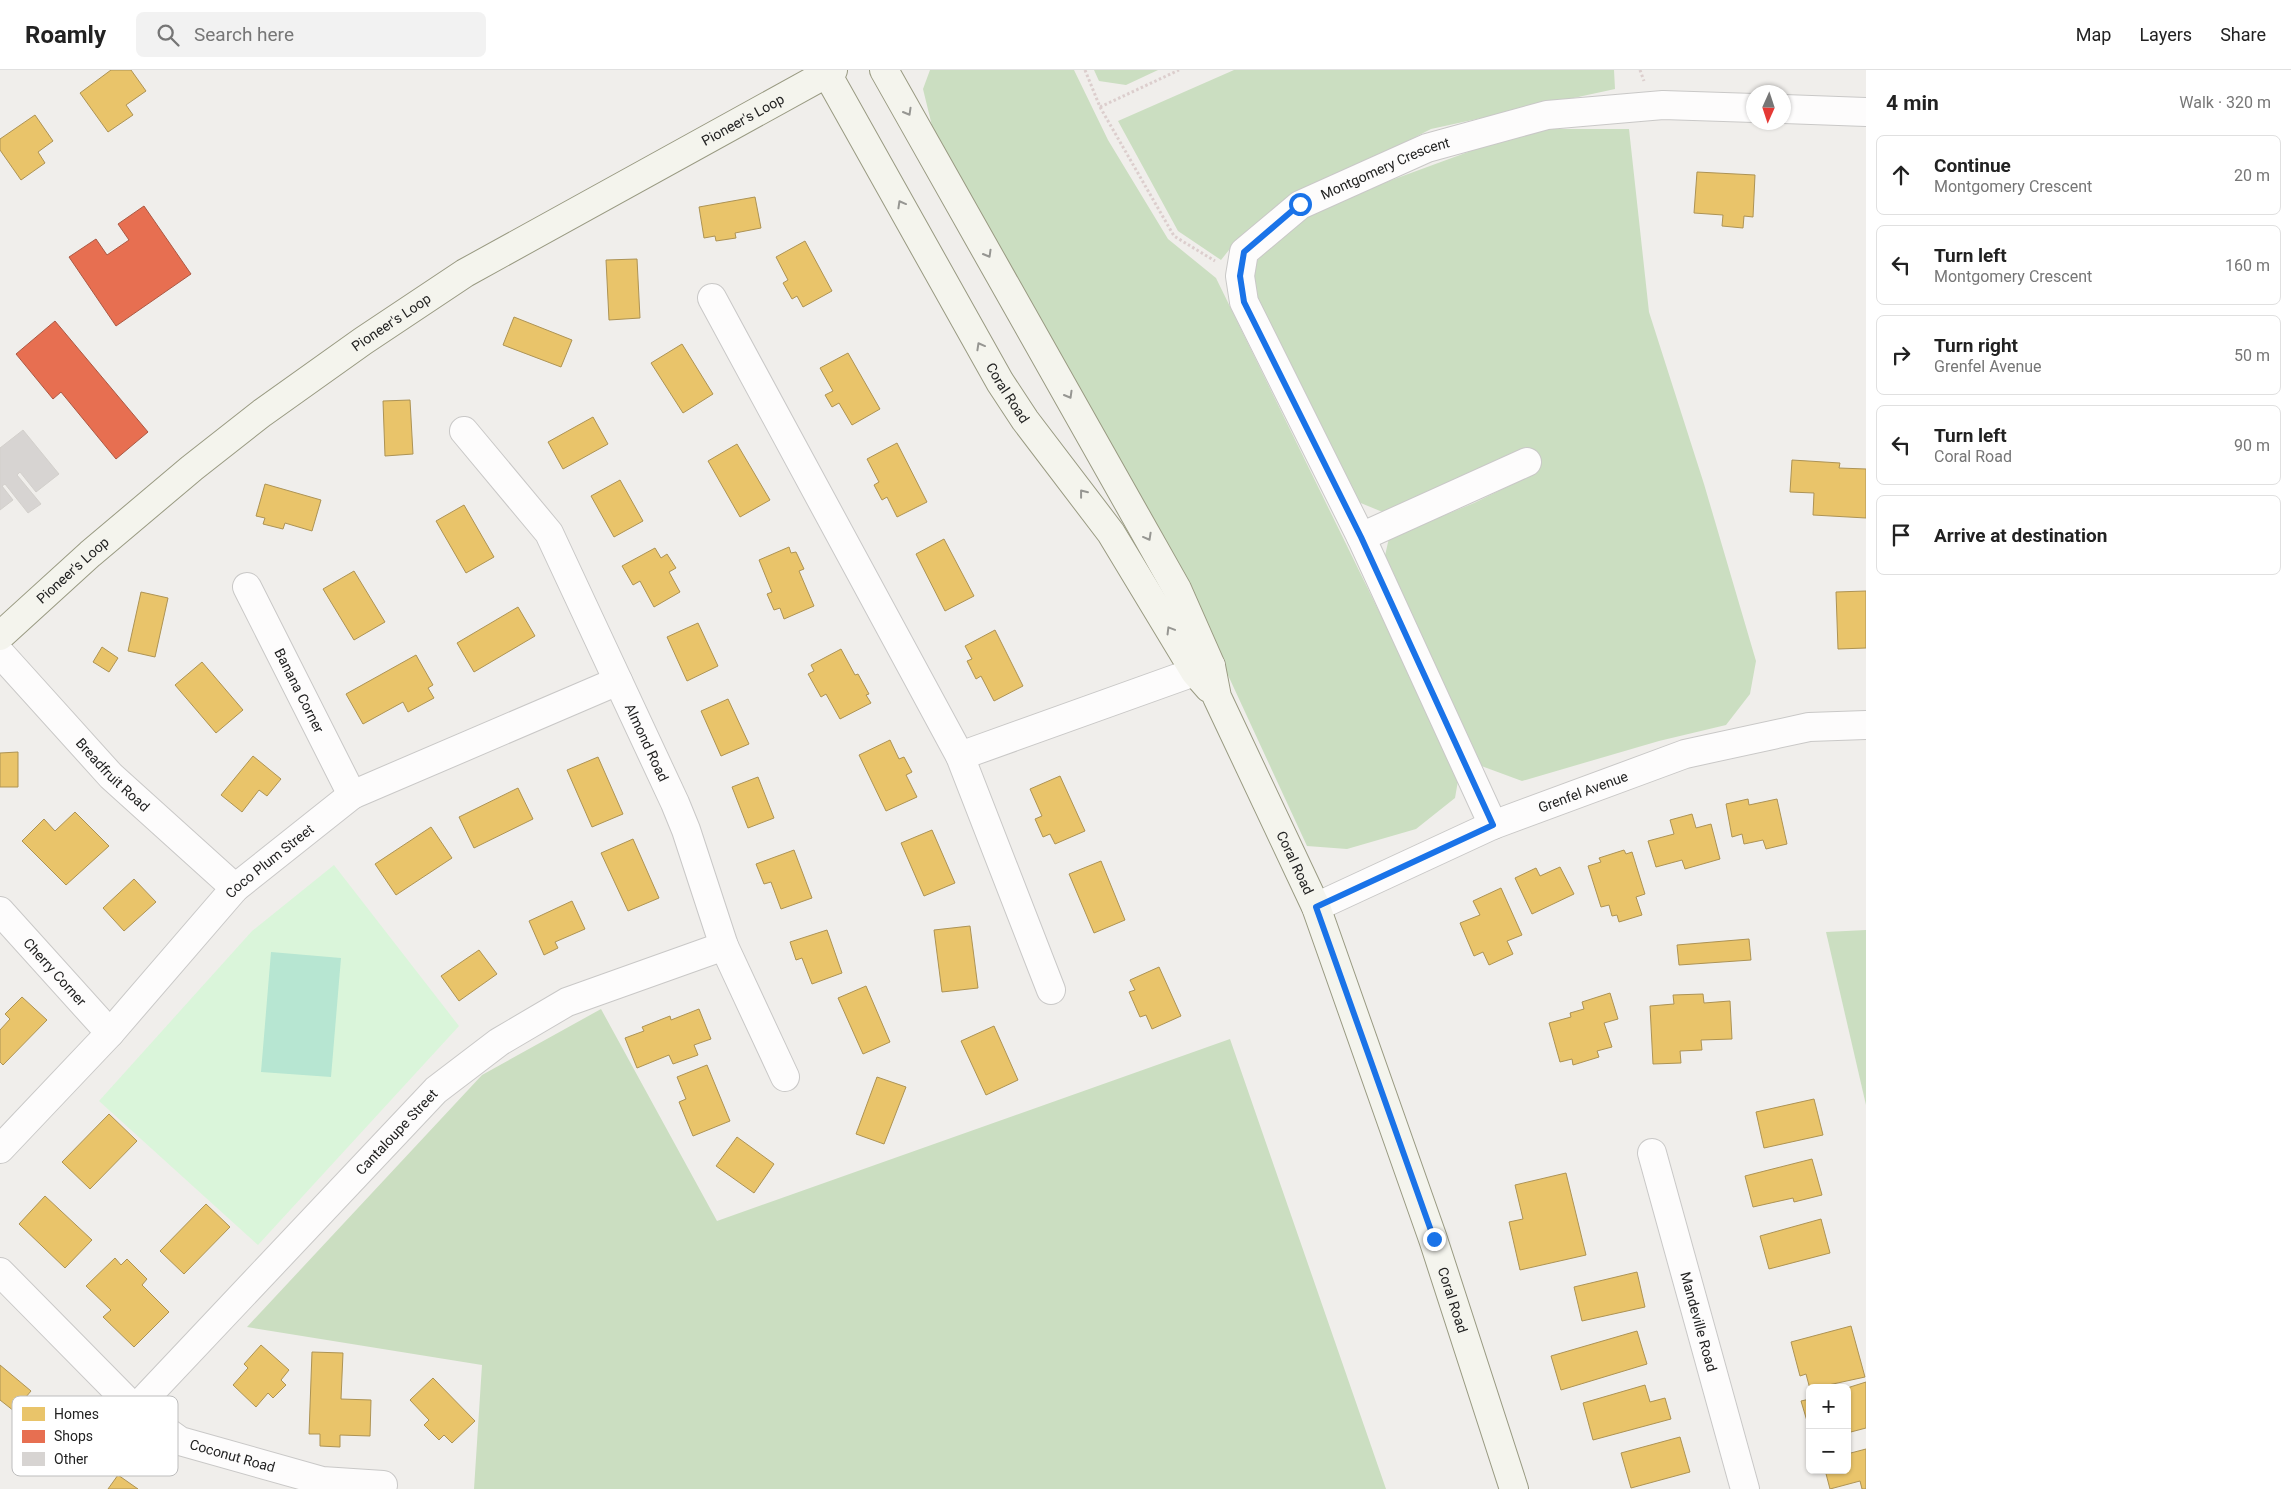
<!DOCTYPE html>
<html lang="en">
<head>
<meta charset="utf-8">
<style>
	:root { --surface:#fff; --page:#f2f2f2; --text:#222; --muted:#767676; --line:#e0e0e0 }
	body { margin:0; font-family:Roboto,sans-serif; background:var(--page); color:var(--text) }
	.controls { position:absolute; right:15px; bottom:15px; display:grid; overflow:hidden; border-radius:8px; box-shadow:0 1px 4px #0004 }
	.controls button { width:45px; height:45px; display:grid; place-items:center; padding:0; border:0; border-bottom:1px solid var(--line); background:var(--surface); color:var(--text); font:25px sans-serif }
	.compass { position:absolute; left:1746px; top:15px; width:45px; height:45px; border-radius:50%; background:var(--surface); box-shadow:0 1px 4px #0004; rotate:183deg }
	.stop { position:absolute; width:15px; height:15px; margin:-11px; border:4px solid #1a73e8; border-radius:50%; background:#fff }
	.stop.end { background:#1a73e8; border-color:#fff; box-shadow:0 1px 5px #0008 }
	.list { margin:0; padding:0; list-style:none }
	h2 { display:flex; justify-content:space-between; align-items:center; height:65px; margin:0; padding:0 20px; font-size:21px }
	h2 small { font-size:16px; font-weight:400; color:var(--muted) }
	.list li { display:grid; grid-template-columns:32px 1fr auto; gap:15px; align-items:center; box-sizing:border-box; height:80px; margin:0 10px 10px; padding:0 10px; border:1px solid var(--line); border-radius:8px }
	.list b { display:block; font-size:19px; white-space:nowrap }
	.list p { margin:0; font-size:16px; white-space:nowrap; color:var(--muted) }
	.list em { font-size:16px; font-style:normal; color:var(--muted) }
	.icon { flex:none; width:28px; height:28px; fill:none; stroke:currentColor; stroke-width:2; stroke-linecap:round; stroke-linejoin:round }
	.map { position:relative; flex:none; width:1866px; height:1419px; overflow:hidden }
	header { display:flex; align-items:center; gap:30px; box-sizing:border-box; height:70px; padding:0 25px; background:var(--surface); border-bottom:1px solid var(--line) }
	header strong { font-size:24px }
	nav { display:flex; gap:28px; margin-inline-start:auto; font-size:18px }
	.search { width:350px; height:45px; background:var(--page); display:flex; align-items:center; gap:12px; box-sizing:border-box; padding:0 18px; border-radius:8px; color:var(--muted); font-size:19px }
	main { display:flex }
	aside { flex:1; background:var(--surface) }
	.map>svg:first-child { display:block }
	.forest { fill:#cbdec1 }
	.park { fill:#daf5da }
	.pitch { fill:#b7e6d2 }
	.homes { fill:#e9c46a; stroke:#ad9354 }
	.shops { fill:#e76f51; stroke:#ac5843 }
	.building { fill:#d7d4d2; stroke:#d3d0cc }
	.lines { fill:none; stroke-linecap:round; stroke-linejoin:round }
	.street-casing { stroke:#c9c8c7; stroke-width:30 }
	.secondary-casing { stroke:#999a82; stroke-width:30 }
	.path { stroke:#dccecd; stroke-width:3; stroke-dasharray:2.5 2.5; stroke-linecap:butt }
	.street { stroke:#fdfcfc; stroke-width:28 }
	.secondary { stroke:#f4f4ed; stroke-width:28 }
	.oneway { stroke:#969692 }
	.route { stroke:#1a73e8; stroke-width:6 }
	.labels { text-anchor:middle; stroke-width:5; stroke-linejoin:round; paint-order:stroke }
	.street-label { font-size:14px; fill:#222; stroke:#fff }
	.key { fill:#fff; stroke:#bdbdbd; stroke-width:1 }
	.key-label { font-size:14px; fill:#222 }
</style>
</head>
<body>
<header>
<strong>Roamly</strong>
<div class="search"><svg class="icon" aria-label="search" viewBox="0 0 24 24"><circle cx="10" cy="10" r="6"/><path d="M15 15l6 6"/></svg>Search here</div>
<nav><a>Map</a><a>Layers</a><a>Share</a></nav>
</header>
<main>
<div class="map">
<svg width="1866" height="1419" viewBox="0 0 1866 1419">
	<rect width="100%" height="100%" fill="#f0eeeb"/>
	<g class="forest">
		<path d="M 930,0 L 1074,0 L 1108,70 L 1168,169 L 1216,208 L 1459,705 L 1455,728 L 1416,759 L 1347,779 L 1307,776 L 1221,590 L 933,60 L 923,19 Z"/>
		<path d="M 1094,0 L 1158,0 L 1126,15 L 1099,11 Z"/>
		<path d="M 1234,0 L 1614,0 L 1615,19 L 1431,59 L 1296,128 L 1237,170 L 1221,190 L 1178,161 L 1118,51 Z"/>
		<path d="M 1531,59 L 1629,59 L 1649,242 L 1704,414 L 1756,591 L 1750,624 L 1726,655 L 1659,671 L 1522,711 L 1476,694 L 1384,490 L 1389,468 L 1474,433 L 1521,410 L 1539,386 L 1526,377 L 1465,412 L 1385,443 L 1351,429 L 1249,232 L 1251,197 L 1282,164 L 1310,140 Z"/>
		<path d="M 1866,860 L 1866,1035 L 1826,862 Z"/>
		<path d="M 601,939 L 717,1151 L 1230,969 L 1386,1419 L 474,1419 L 482,1295 L 247,1257 L 482,1005 Z"/>
	</g>
	<path class="park" d="M 334,795 L 459,956 L 258,1175 L 99,1031 L 252,861 Z"/>
	<path class="pitch" d="M 271,882 L 341,888 L 331,1007 L 261,1002 Z"/>
	<g class="homes">
		<path d="M 111,0 L 131,0 L 146,21 L 126,35 L 133,45 L 108,62 L 80,23 Z"/>
		<path d="M 35,45 L 53,71 L 38,82 L 45,93 L 21,110 L 0,80 L 0,69 Z"/>
		<path d="M 1697,102 L 1755,105 L 1753,147 L 1744,146 L 1743,158 L 1722,156 L 1723,145 L 1694,143 Z"/>
		<path d="M 755,127 L 761,158 L 735,163 L 736,168 L 716,171 L 715,166 L 704,168 L 699,137 Z"/>
		<path d="M 805,171 L 832,221 L 803,237 L 797,226 L 792,229 L 783,213 L 788,210 L 776,187 Z"/>
		<path d="M 637,189 L 640,248 L 609,250 L 606,190 Z"/>
		<path d="M 514,247 L 572,270 L 561,297 L 503,275 Z"/>
		<path d="M 682,274 L 713,324 L 683,343 L 651,293 Z"/>
		<path d="M 848,283 L 880,339 L 852,355 L 839,333 L 832,337 L 825,325 L 833,321 L 820,298 Z"/>
		<path d="M 410,330 L 413,384 L 385,386 L 383,331 Z"/>
		<path d="M 593,347 L 608,374 L 563,399 L 548,372 Z"/>
		<path d="M 897,373 L 927,432 L 897,447 L 887,427 L 882,430 L 874,415 L 879,412 L 867,389 Z"/>
		<path d="M 737,374 L 770,430 L 740,447 L 708,391 Z"/>
		<path d="M 1792,390 L 1840,393 L 1839,398 L 1866,399 L 1866,448 L 1813,445 L 1814,423 L 1790,422 Z"/>
		<path d="M 620,410 L 643,451 L 614,467 L 591,426 Z"/>
		<path d="M 265,414 L 321,430 L 312,461 L 285,453 L 283,459 L 263,454 L 265,448 L 256,446 Z"/>
		<path d="M 464,435 L 494,487 L 466,503 L 436,451 Z"/>
		<path d="M 944,469 L 974,526 L 945,541 L 916,484 Z"/>
		<path d="M 789,477 L 791,483 L 796,482 L 804,499 L 799,501 L 814,536 L 784,549 L 780,538 L 774,540 L 767,524 L 772,522 L 759,490 Z"/>
		<path d="M 655,478 L 661,488 L 667,484 L 676,498 L 669,502 L 680,522 L 654,537 L 640,511 L 633,515 L 622,496 Z"/>
		<path d="M 354,501 L 385,552 L 354,570 L 323,519 Z"/>
		<path d="M 1866,521 L 1866,578 L 1838,579 L 1836,522 Z"/>
		<path d="M 141,522 L 168,528 L 155,587 L 128,581 Z"/>
		<path d="M 518,537 L 535,566 L 474,602 L 457,573 Z"/>
		<path d="M 698,553 L 718,596 L 687,611 L 667,567 Z"/>
		<path d="M 995,560 L 1023,616 L 994,631 L 981,606 L 976,609 L 967,591 L 972,589 L 965,576 Z"/>
		<path d="M 102,577 L 118,588 L 109,602 L 93,592 Z"/>
		<path d="M 841,579 L 855,605 L 858,604 L 869,624 L 866,625 L 871,633 L 840,649 L 826,624 L 821,627 L 808,604 L 814,601 L 811,595 Z"/>
		<path d="M 416,585 L 433,615 L 428,618 L 434,628 L 408,642 L 403,632 L 363,654 L 346,624 Z"/>
		<path d="M 202,592 L 243,640 L 216,663 L 175,615 Z"/>
		<path d="M 728,629 L 749,674 L 721,686 L 701,641 Z"/>
		<path d="M 890,670 L 899,689 L 904,687 L 912,702 L 906,705 L 917,727 L 886,741 L 859,685 Z"/>
		<path d="M 18,682 L 18,717 L 0,717 L 0,683 Z"/>
		<path d="M 253,686 L 281,709 L 267,726 L 259,720 L 242,742 L 221,725 Z"/>
		<path d="M 598,687 L 623,744 L 592,757 L 567,700 Z"/>
		<path d="M 1060,706 L 1085,761 L 1055,774 L 1050,764 L 1043,767 L 1035,749 L 1042,746 L 1030,719 Z"/>
		<path d="M 758,707 L 774,748 L 748,758 L 732,717 Z"/>
		<path d="M 518,718 L 533,749 L 474,778 L 459,747 Z"/>
		<path d="M 1748,729 L 1749,735 L 1777,729 L 1787,774 L 1766,779 L 1763,770 L 1744,774 L 1742,764 L 1732,767 L 1726,734 Z"/>
		<path d="M 75,742 L 109,776 L 66,815 L 22,771 L 44,749 L 55,761 Z"/>
		<path d="M 1692,744 L 1696,758 L 1711,754 L 1720,789 L 1685,799 L 1682,790 L 1656,797 L 1648,771 L 1674,764 L 1670,750 Z"/>
		<path d="M 431,757 L 452,788 L 396,825 L 375,794 Z"/>
		<path d="M 932,760 L 955,813 L 924,826 L 901,773 Z"/>
		<path d="M 633,769 L 659,828 L 628,841 L 601,783 Z"/>
		<path d="M 794,780 L 812,828 L 781,839 L 771,812 L 764,814 L 756,794 Z"/>
		<path d="M 1624,780 L 1626,784 L 1632,782 L 1645,824 L 1636,827 L 1642,845 L 1619,852 L 1617,845 L 1612,846 L 1609,835 L 1601,837 L 1588,796 L 1601,792 L 1599,788 Z"/>
		<path d="M 1101,791 L 1125,850 L 1094,863 L 1069,804 Z"/>
		<path d="M 1560,797 L 1574,824 L 1532,844 L 1515,808 L 1536,798 L 1540,806 Z"/>
		<path d="M 134,809 L 156,832 L 124,861 L 103,838 Z"/>
		<path d="M 1501,818 L 1522,865 L 1507,871 L 1513,884 L 1489,895 L 1483,882 L 1474,886 L 1460,853 L 1480,845 L 1473,831 Z"/>
		<path d="M 572,831 L 585,859 L 555,872 L 558,878 L 544,885 L 529,851 Z"/>
		<path d="M 970,856 L 978,918 L 942,922 L 934,860 Z"/>
		<path d="M 827,860 L 842,903 L 812,914 L 802,888 L 796,890 L 790,872 Z"/>
		<path d="M 1749,869 L 1751,890 L 1679,895 L 1677,875 Z"/>
		<path d="M 479,880 L 497,904 L 459,931 L 441,906 Z"/>
		<path d="M 1159,897 L 1181,946 L 1152,959 L 1146,945 L 1140,947 L 1129,922 L 1135,920 L 1130,910 Z"/>
		<path d="M 866,916 L 890,972 L 863,984 L 838,928 Z"/>
		<path d="M 1610,923 L 1618,949 L 1604,953 L 1612,977 L 1597,981 L 1599,987 L 1573,995 L 1572,989 L 1560,992 L 1549,953 L 1571,947 L 1570,943 L 1584,939 L 1582,932 Z"/>
		<path d="M 1703,924 L 1704,933 L 1730,931 L 1732,969 L 1701,970 L 1702,980 L 1680,981 L 1681,993 L 1653,994 L 1650,936 L 1674,934 L 1673,925 Z"/>
		<path d="M 22,927 L 47,950 L 3,995 L 0,992 L 0,960 L 10,949 L 5,944 Z"/>
		<path d="M 699,939 L 711,969 L 694,975 L 698,985 L 673,994 L 669,985 L 637,998 L 625,968 L 644,961 L 642,957 L 670,946 L 671,950 Z"/>
		<path d="M 994,956 L 1018,1010 L 986,1025 L 961,971 Z"/>
		<path d="M 707,995 L 730,1051 L 693,1066 L 679,1032 L 686,1029 L 677,1007 Z"/>
		<path d="M 877,1007 L 906,1017 L 884,1074 L 856,1064 Z"/>
		<path d="M 1814,1029 L 1823,1065 L 1764,1078 L 1756,1042 Z"/>
		<path d="M 109,1044 L 137,1071 L 90,1119 L 62,1092 Z"/>
		<path d="M 737,1067 L 774,1094 L 754,1123 L 716,1096 Z"/>
		<path d="M 1812,1089 L 1822,1125 L 1794,1132 L 1793,1128 L 1753,1137 L 1745,1106 Z"/>
		<path d="M 1566,1103 L 1586,1185 L 1520,1200 L 1509,1152 L 1523,1149 L 1515,1115 Z"/>
		<path d="M 45,1126 L 92,1170 L 65,1198 L 19,1154 Z"/>
		<path d="M 206,1134 L 230,1157 L 184,1204 L 160,1181 Z"/>
		<path d="M 1821,1149 L 1830,1183 L 1769,1199 L 1760,1166 Z"/>
		<path d="M 115,1188 L 121,1195 L 127,1189 L 147,1209 L 142,1215 L 169,1242 L 134,1277 L 103,1247 L 111,1240 L 86,1216 Z"/>
		<path d="M 1637,1202 L 1645,1237 L 1582,1251 L 1574,1217 Z"/>
		<path d="M 1851,1256 L 1865,1307 L 1810,1319 L 1806,1304 L 1800,1306 L 1791,1272 Z"/>
		<path d="M 1637,1261 L 1647,1294 L 1561,1320 L 1551,1286 Z"/>
		<path d="M 261,1275 L 289,1300 L 281,1310 L 286,1315 L 273,1328 L 268,1323 L 256,1337 L 233,1315 L 248,1298 L 244,1294 Z"/>
		<path d="M 312,1282 L 343,1283 L 341,1329 L 371,1330 L 370,1366 L 340,1365 L 340,1377 L 320,1376 L 320,1364 L 309,1364 Z"/>
		<path d="M 0,1295 L 31,1321 L 14,1341 L 0,1330 Z"/>
		<path d="M 433,1308 L 475,1351 L 452,1373 L 444,1365 L 439,1370 L 424,1355 L 429,1350 L 410,1330 Z"/>
		<path d="M 1866,1312 L 1866,1358 L 1847,1363 L 1847,1318 Z"/>
		<path d="M 1645,1315 L 1650,1332 L 1665,1328 L 1671,1349 L 1593,1370 L 1583,1333 Z"/>
		<path d="M 1810,1329 L 1810,1350 L 1807,1351 L 1801,1331 Z"/>
		<path d="M 1680,1367 L 1690,1402 L 1631,1418 L 1621,1383 Z"/>
		<path d="M 1866,1379 L 1866,1419 L 1862,1419 L 1860,1411 L 1830,1419 L 1825,1400 L 1847,1400 L 1847,1384 Z"/>
		<path d="M 118,1405 L 138,1419 L 108,1419 Z"/>
	</g>
	<g class="shops">
		<path d="M 144,136 L 191,204 L 116,256 L 69,187 L 96,169 L 107,185 L 129,170 L 118,154 Z"/>
		<path d="M 55,251 L 148,362 L 116,389 L 61,322 L 53,329 L 16,284 Z"/>
	</g>
	<path class="building" d="M 23,360 L 59,404 L 36,422 L 20,402 L 17,405 L 41,434 L 28,443 L 5,414 L 2,416 L 13,430 L 0,440 L 0,378 Z"/>
	<g class="lines">
		<g class="street-casing">
			<g id="street">
				<path d="M 1784,39 L 1866,42"/>
				<path d="M 712,228 L 960,686 L 1051,920"/>
				<path id="s1" d="M 464,361 L 549,463 L 675,733 L 686,760 L 724,876 L 785,1007"/>
				<path d="M 1361,467 L 1527,392"/>
				<path id="s2" d="M 247,517 L 352,725"/>
				<path id="s3" d="M 0,583 L 111,706 L 235,818"/>
				<path d="M 960,686 L 1211,596"/>
				<path id="s4" d="M 1493,755 L 1361,467 L 1244,232 L 1240,206 L 1244,182 L 1300,135 L 1427,78 L 1547,45 L 1663,35 L 1754,38"/>
				<path id="s5" d="M 1316,837 L 1493,755 L 1685,684 L 1809,657 L 1866,655"/>
				<path id="s6" d="M 0,841 L 110,963"/>
				<path id="s7" d="M 0,1079 L 110,963 L 235,818 L 352,725 L 618,611"/>
				<path id="s8" d="M 1652,1083 L 1745,1419"/>
				<path id="s9" d="M 0,1202 L 135,1339 L 180,1371 L 322,1411 L 383,1415"/>
				<path id="s10" d="M 135,1339 L 436,1020 L 499,972 L 567,932 L 724,876"/>
			</g>
		</g>
		<g class="secondary-casing">
			<g id="secondary">
				<path id="s11" d="M 825,0 L 1000,312 L 1025,350 L 1111,463 L 1195,602 L 1209,618"/>
				<path id="s12" d="M 884,0 L 1177,519 L 1211,596 L 1217,627 L 1316,837 L 1433,1169 L 1514,1419"/>
				<path id="s13" d="M 0,566 L 90,484 L 192,398 L 262,343 L 363,271 L 465,203 L 833,0"/>
			</g>
		</g>
		<g class="path">
			<path d="M 1085,0 L 1100,37 L 1174,166 L 1215,191"/>
			<path d="M 1640,0 L 1644,11"/>
			<path d="M 1100,37 L 1179,0"/>
		</g>
		<use href="#street" class="street"/>
		<use href="#secondary" class="secondary"/>
	</g>
	<defs><path id="oneway-chevron" d="M-2-3.5L2.5 0L-2 3.5" fill="none" stroke-width="1.6" stroke-linecap="round" stroke-linejoin="round" transform="scale(1.25)"/></defs>
	<g class="oneway">
		<use href="#oneway-chevron" transform="translate(908 42) rotate(60)"/>
		<use href="#oneway-chevron" transform="translate(901 134) rotate(-119)"/>
		<use href="#oneway-chevron" transform="translate(988 184) rotate(60)"/>
		<use href="#oneway-chevron" transform="translate(980 276) rotate(-119)"/>
		<use href="#oneway-chevron" transform="translate(1069 325) rotate(60)"/>
		<use href="#oneway-chevron" transform="translate(1083 423) rotate(-128)"/>
		<use href="#oneway-chevron" transform="translate(1148 467) rotate(61)"/>
		<use href="#oneway-chevron" transform="translate(1170 560) rotate(-121)"/>
	</g>
	<g class="lines">
		<path class="route" d="M 1300,134 L 1244,182 L 1240,206 L 1244,232 L 1361,467 L 1493,755 L 1316,837 L 1434,1169"/>
	</g>
	<g class="labels">
		<g class="street-label">
			<text dy="5" stroke="none"><textPath href="#s13" startOffset="908">Pioneer's Loop</textPath></text>
			<text dy="5" stroke="none"><textPath href="#s4" startOffset="796">Montgomery Crescent</textPath></text>
			<text dy="5" stroke="none"><textPath href="#s13" startOffset="502">Pioneer's Loop</textPath></text>
			<text dy="5" stroke="none"><textPath href="#s11" startOffset="371">Coral Road</textPath></text>
			<text dy="5" stroke="none"><textPath href="#s13" startOffset="98">Pioneer's Loop</textPath></text>
			<text dy="5" stroke="none"><textPath href="#s2" startOffset="116">Banana Corner</textPath></text>
			<text dy="5" stroke="none"><textPath href="#s1" startOffset="364">Almond Road</textPath></text>
			<text dy="5" stroke="none"><textPath href="#s3" startOffset="166">Breadfruit Road</textPath></text>
			<text dy="5" stroke="none"><textPath href="#s5" startOffset="291">Grenfel Avenue</textPath></text>
			<text dy="5" stroke="none"><textPath href="#s7" startOffset="395">Coco Plum Street</textPath></text>
			<text dy="5" stroke="none"><textPath href="#s12" startOffset="895">Coral Road</textPath></text>
			<text dy="5" stroke="none"><textPath href="#s6" startOffset="82">Cherry Corner</textPath></text>
			<text dy="5" stroke="none"><textPath href="#s10" startOffset="381">Cantaloupe Street</textPath></text>
			<text dy="5" stroke="none"><textPath href="#s12" startOffset="1360">Coral Road</textPath></text>
			<text dy="5" stroke="none"><textPath href="#s8" startOffset="175">Mandeville Road</textPath></text>
			<text dy="5" stroke="none"><textPath href="#s9" startOffset="302">Coconut Road</textPath></text>
		</g>
	</g>
	<rect x="12" y="1326" width="166" height="80" rx="8" class="key"/>
	<rect x="22" y="1337" width="23" height="14" fill="#e9c46a"/>
	<rect x="22" y="1360" width="23" height="13" fill="#e76f51"/>
	<rect x="22" y="1382" width="23" height="14" fill="#d7d4d2"/>
	<g class="key-label">
		<text x="54" y="1349">Homes</text>
		<text x="54" y="1371">Shops</text>
		<text x="54" y="1394">Other</text>
	</g>
</svg>
<div class="controls">
<button>+</button>
<button>−</button>
</div>
<svg class="compass" viewBox="-18 -18 36 36"><path d="M0-13l5 13h-10z" fill="#e53935"/><path d="M0 13l5-13h-10z" fill="#767676"/></svg>
<div class="stop" style="left:1300px;top:134px"></div>
<div class="stop end" style="left:1434px;top:1169px"></div>
</div>
<aside>
<h2>4 min<small>Walk · 320 m</small></h2>
<ul class="list">
<li><svg class="icon" aria-label="ahead" viewBox="0 0 24 24"><path d="M12 20V5M6 11l6-6 6 6"/></svg><div><b>Continue</b><p>Montgomery Crescent</p></div><em>20 m</em></li>
<li><svg class="icon" aria-label="left" viewBox="0 0 24 24"><path d="M17 20v-9H6M10 6l-5 5 5 5"/></svg><div><b>Turn left</b><p>Montgomery Crescent</p></div><em>160 m</em></li>
<li><svg class="icon" aria-label="right" viewBox="0 0 24 24"><path d="M7 20v-9h11M14 6l5 5-5 5"/></svg><div><b>Turn right</b><p>Grenfel Avenue</p></div><em>50 m</em></li>
<li><svg class="icon" aria-label="left" viewBox="0 0 24 24"><path d="M17 20v-9H6M10 6l-5 5 5 5"/></svg><div><b>Turn left</b><p>Coral Road</p></div><em>90 m</em></li>
<li><svg class="icon" aria-label="arrive" viewBox="0 0 24 24"><path d="M6 21V4h12l-3 4 3 4H6"/></svg><div><b>Arrive at destination</b></div></li>
</ul>
</aside>
</main>
</body>
</html>
